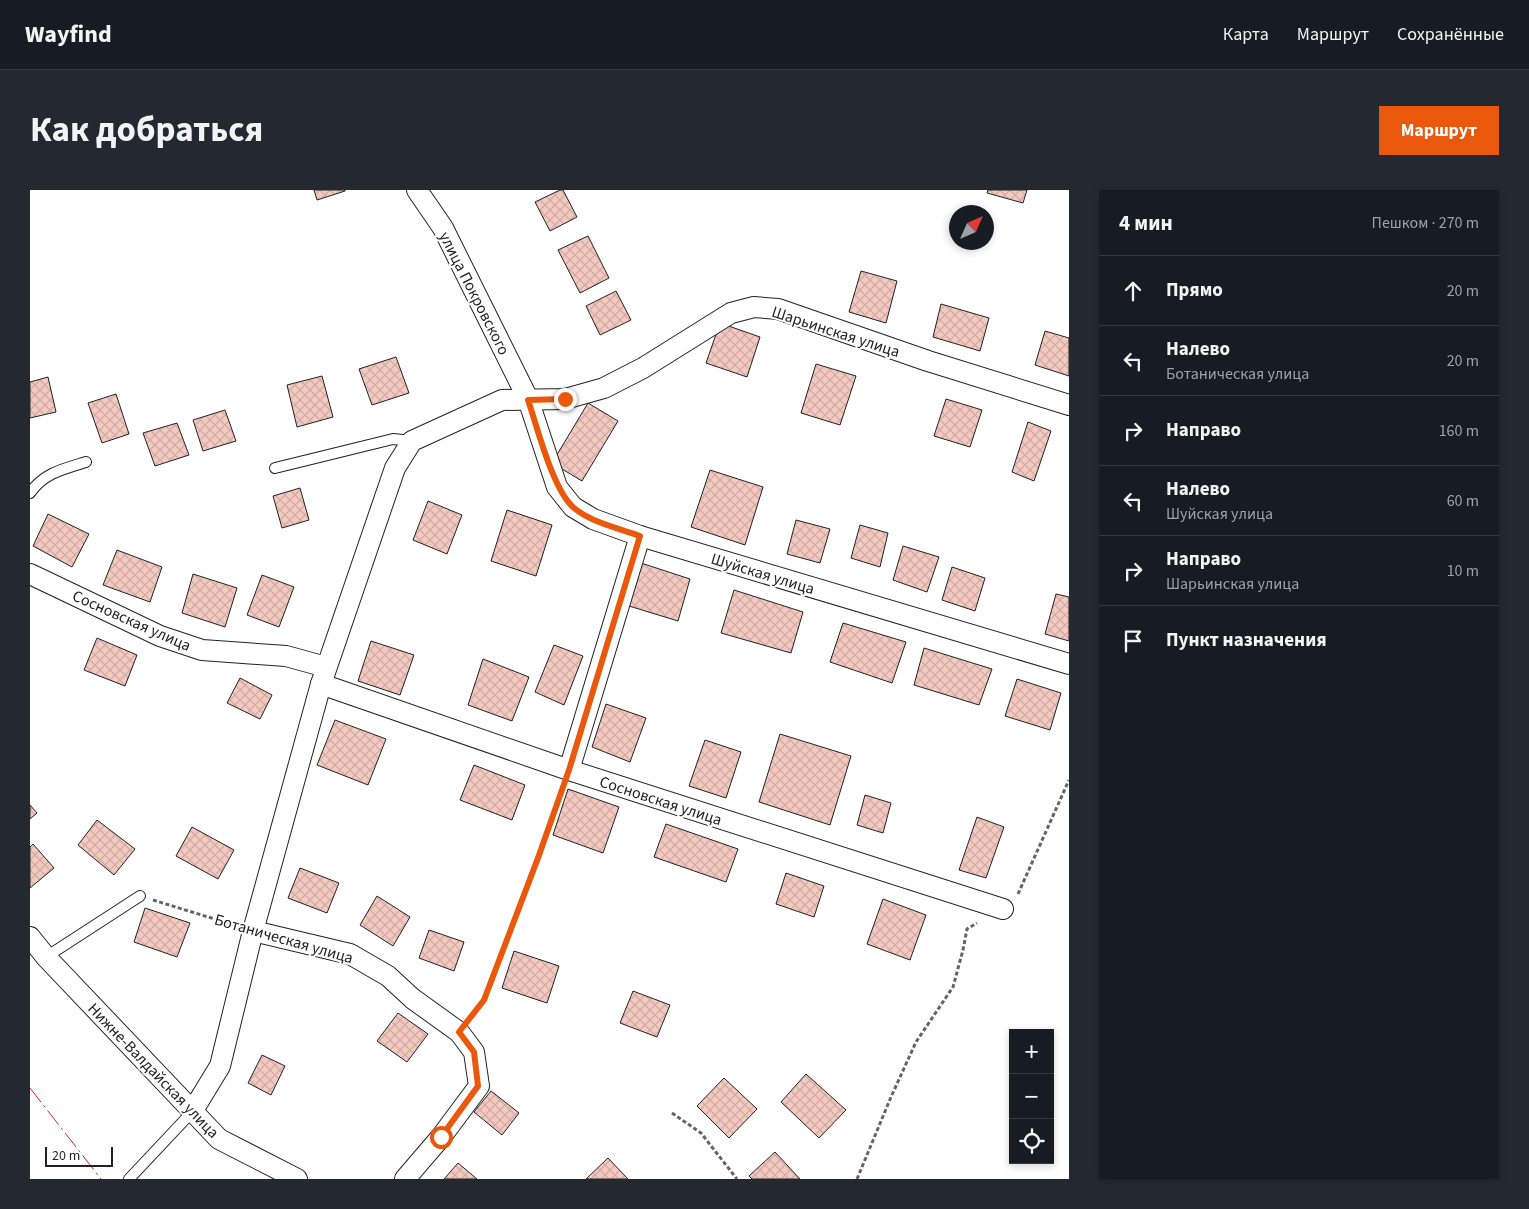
<!DOCTYPE html>
<html lang="ru">
<head>
<meta charset="utf-8">
<style>
	:root { --surface:#171b24; --page:#242831; --text:#f1f3f6; --muted:#9ea1a6; --line:#363941; --accent:#ea580c }
	body { margin:0; font-family:"Source Sans 3",sans-serif; background:var(--page); color:var(--text) }
	.controls { position:absolute; right:15px; bottom:15px; display:grid; overflow:hidden; border-radius:0px; box-shadow:0 2px 8px #0003 }
	.controls button { width:45px; height:45px; display:grid; place-items:center; padding:0; border:0; border-bottom:1px solid var(--line); background:var(--surface); color:var(--text); font:25px sans-serif }
	.compass { position:absolute; left:919px; top:15px; width:45px; height:45px; border-radius:50%; background:var(--surface); box-shadow:0 2px 8px #0003; rotate:45deg }
	.scale { position:absolute; left:15px; bottom:12px; width:68px; box-sizing:border-box; padding-left:5px; border:2px solid #222; border-top:0; font-size:14px; line-height:18px; white-space:nowrap; color:#222; -webkit-text-stroke:4px #fff; paint-order:stroke }
	.stop { position:absolute; width:15px; height:15px; margin:-11px; border:4px solid #ea580c; border-radius:50%; background:#fff }
	.stop.end { background:#ea580c; border-color:#fff; box-shadow:0 1px 5px #0008 }
	.list { margin:0; padding:0; list-style:none }
	h2 { display:flex; justify-content:space-between; align-items:center; height:65px; margin:0; padding:0 20px; font-size:21px }
	h2 small { font-size:16px; font-weight:400; color:var(--muted) }
	.list li { display:grid; grid-template-columns:32px 1fr auto; gap:15px; align-items:center; box-sizing:border-box; height:70px; padding:0 20px; border-top:1px solid var(--line) }
	.list b { display:block; font-size:19px; white-space:nowrap }
	.list p { margin:0; font-size:16px; white-space:nowrap; color:var(--muted) }
	.list em { font-size:16px; font-style:normal; color:var(--muted) }
	.icon { flex:none; width:28px; height:28px; fill:none; stroke:currentColor; stroke-width:2; stroke-linecap:round; stroke-linejoin:round }
	.map { position:relative; flex:none; width:1039px; height:989px; overflow:hidden; border-radius:0px }
	header { display:flex; align-items:center; gap:30px; box-sizing:border-box; height:70px; padding:0 25px; background:var(--surface); border-bottom:1px solid var(--line) }
	header strong { font-size:24px }
	nav { display:flex; gap:28px; margin-inline-start:auto; font-size:18px }
	.intro { display:flex; align-items:center; justify-content:space-between; box-sizing:border-box; height:120px; padding:0 30px }
	h1 { margin:0; font-size:35px }
	.button { padding:12px 22px; border-radius:0px; background:var(--accent); color:#fff; font-size:18px; font-weight:700 }
	main { display:flex; gap:30px; padding:0 30px }
	aside { flex:1; background:var(--surface); border-radius:0px; box-shadow:0 2px 8px #0003 }
	.map>svg:first-child { display:block }
	.building { fill:url(#building-cross-hatch); stroke:#222 }
	.lines { fill:none; stroke-linecap:round; stroke-linejoin:round }
	.lane-casing { stroke:#222; stroke-width:12 }
	.street-casing { stroke:#222; stroke-width:22 }
	.path { stroke:#646464; stroke-width:3; stroke-dasharray:4 2.5; stroke-linecap:butt }
	.lane { stroke:#fff; stroke-width:10 }
	.street { stroke:#fff; stroke-width:20 }
	.power { stroke:#c62828; stroke-width:1; stroke-dasharray:18 4 2.5 4; stroke-linecap:butt }
	.route { stroke:#ea580c; stroke-width:6 }
	.labels { text-anchor:middle; stroke-width:4; stroke-linejoin:round; paint-order:stroke }
	.street-label { font-size:16px; fill:#222; stroke:#fff }
</style>
</head>
<body>
<header>
<strong>Wayfind</strong>
<nav><a>Карта</a><a>Маршрут</a><a>Сохранённые</a></nav>
</header>
<div class="intro"><h1>Как добраться</h1><a class="button">Маршрут</a></div>
<main>
<div class="map">
<svg width="1039" height="989" viewBox="0 0 1039 989">
	<defs>
		<pattern id="building-cross-hatch" width="8" height="8" patternUnits="userSpaceOnUse" patternTransform="scale(1.25)"><rect width="8" height="8" fill="#f3c9c0"/><path d="M0 0l8 8M0 8l8-8" fill="none" stroke="#d0aca5"/></pattern>
	</defs>
	<rect width="100%" height="100%" fill="#fff"/>
	<g class="building">
		<path d="M 284,0 L 315,0 L 315,1 L 287,10 Z"/>
		<path d="M 530,0 L 533,0 L 547,27 L 520,41 L 505,12 Z"/>
		<path d="M 958,0 L 997,0 L 993,13 L 957,3 Z"/>
		<path d="M 558,46 L 579,88 L 550,103 L 528,60 Z"/>
		<path d="M 831,81 L 867,91 L 856,133 L 819,122 Z"/>
		<path d="M 586,101 L 601,130 L 570,145 L 556,116 Z"/>
		<path d="M 911,114 L 959,128 L 950,161 L 903,147 Z"/>
		<path d="M 690,133 L 730,147 L 717,187 L 676,173 Z"/>
		<path d="M 1015,141 L 1039,148 L 1039,186 L 1005,175 Z"/>
		<path d="M 366,167 L 379,203 L 342,215 L 329,179 Z"/>
		<path d="M 786,174 L 826,186 L 810,235 L 771,223 Z"/>
		<path d="M 292,186 L 303,227 L 267,237 L 257,195 Z"/>
		<path d="M 18,187 L 26,222 L 0,228 L 0,192 Z"/>
		<path d="M 86,204 L 99,244 L 72,253 L 58,213 Z"/>
		<path d="M 916,209 L 952,220 L 940,257 L 904,246 Z"/>
		<path d="M 558,213 L 588,231 L 552,291 L 522,273 Z"/>
		<path d="M 195,220 L 206,251 L 173,261 L 163,230 Z"/>
		<path d="M 998,232 L 1021,241 L 1004,291 L 982,282 Z"/>
		<path d="M 147,233 L 159,265 L 125,276 L 113,243 Z"/>
		<path d="M 680,280 L 733,297 L 715,355 L 661,337 Z"/>
		<path d="M 270,298 L 279,330 L 252,338 L 243,306 Z"/>
		<path d="M 398,311 L 432,325 L 417,364 L 383,350 Z"/>
		<path d="M 477,320 L 522,335 L 506,386 L 461,371 Z"/>
		<path d="M 18,324 L 59,344 L 42,377 L 3,356 Z"/>
		<path d="M 766,330 L 800,339 L 790,373 L 757,364 Z"/>
		<path d="M 830,335 L 858,343 L 850,377 L 821,368 Z"/>
		<path d="M 873,356 L 909,367 L 897,402 L 863,390 Z"/>
		<path d="M 87,360 L 132,377 L 120,412 L 73,395 Z"/>
		<path d="M 611,373 L 660,389 L 648,431 L 599,416 Z"/>
		<path d="M 922,377 L 955,388 L 945,421 L 912,410 Z"/>
		<path d="M 163,384 L 207,398 L 195,437 L 152,423 Z"/>
		<path d="M 232,385 L 264,397 L 249,437 L 217,425 Z"/>
		<path d="M 704,400 L 773,422 L 761,463 L 691,443 Z"/>
		<path d="M 1026,404 L 1039,407 L 1039,451 L 1015,444 Z"/>
		<path d="M 813,433 L 876,452 L 862,493 L 800,472 Z"/>
		<path d="M 67,448 L 107,465 L 95,496 L 54,480 Z"/>
		<path d="M 341,451 L 384,465 L 370,505 L 328,491 Z"/>
		<path d="M 524,455 L 553,466 L 534,515 L 505,502 Z"/>
		<path d="M 894,458 L 962,479 L 949,515 L 884,495 Z"/>
		<path d="M 453,469 L 499,487 L 482,531 L 438,515 Z"/>
		<path d="M 210,488 L 242,505 L 230,529 L 197,513 Z"/>
		<path d="M 987,489 L 1031,503 L 1020,540 L 975,526 Z"/>
		<path d="M 576,514 L 616,528 L 600,572 L 562,557 Z"/>
		<path d="M 305,530 L 356,549 L 338,595 L 287,575 Z"/>
		<path d="M 750,544 L 821,566 L 800,635 L 729,612 Z"/>
		<path d="M 675,550 L 711,562 L 696,608 L 659,596 Z"/>
		<path d="M 444,575 L 495,595 L 482,630 L 430,610 Z"/>
		<path d="M 538,599 L 589,617 L 573,663 L 523,645 Z"/>
		<path d="M 835,605 L 861,613 L 853,643 L 827,635 Z"/>
		<path d="M 0,615 L 7,623 L 0,629 Z"/>
		<path d="M 947,627 L 974,637 L 956,688 L 929,680 Z"/>
		<path d="M 67,630 L 105,659 L 84,685 L 48,655 Z"/>
		<path d="M 636,634 L 708,659 L 696,692 L 624,667 Z"/>
		<path d="M 162,637 L 204,660 L 188,689 L 146,666 Z"/>
		<path d="M 3,654 L 24,678 L 0,698 L 0,657 Z"/>
		<path d="M 270,678 L 309,693 L 297,723 L 258,708 Z"/>
		<path d="M 756,683 L 794,696 L 784,727 L 746,714 Z"/>
		<path d="M 347,706 L 380,727 L 363,756 L 330,735 Z"/>
		<path d="M 853,709 L 896,725 L 880,770 L 837,754 Z"/>
		<path d="M 115,718 L 160,733 L 147,767 L 104,752 Z"/>
		<path d="M 399,740 L 434,752 L 424,781 L 389,768 Z"/>
		<path d="M 484,761 L 529,776 L 517,813 L 472,798 Z"/>
		<path d="M 603,801 L 640,815 L 627,847 L 590,833 Z"/>
		<path d="M 368,823 L 398,844 L 377,872 L 347,851 Z"/>
		<path d="M 232,865 L 255,876 L 241,905 L 218,893 Z"/>
		<path d="M 776,884 L 816,920 L 789,948 L 751,912 Z"/>
		<path d="M 694,888 L 727,919 L 699,948 L 667,916 Z"/>
		<path d="M 461,901 L 489,923 L 472,945 L 444,922 Z"/>
		<path d="M 745,962 L 770,989 L 722,989 L 719,986 Z"/>
		<path d="M 578,968 L 598,989 L 556,989 Z"/>
		<path d="M 428,973 L 447,989 L 414,989 Z"/>
	</g>
	<g class="lines">
		<g class="lane-casing">
			<g id="lane">
				<path d="M 245,278 L 363,249 L 382,251"/>
				<path d="M 0,303 C 14,283 33,279 56,272"/>
				<path d="M 16,767 L 110,706"/>
				<path d="M 99,989 L 162,922"/>
			</g>
		</g>
		<g class="street-casing">
			<g id="street">
				<path d="M 387,0 L 413,38 L 498,209 L 527,297 L 543,317 L 563,329 L 610,346 L 1039,474"/>
				<path d="M 0,384 L 130,446 L 172,460 L 256,466 L 296,477"/>
				<path d="M 291,494 L 539,580 L 973,719"/>
				<path d="M 539,580 L 610,346"/>
				<path d="M 223,741 L 320,764 L 358,786 L 383,809 L 429,842 L 444,862 L 449,896 L 411,947 L 375,989"/>
				<path d="M 0,747 L 16,767 L 189,949 L 267,989"/>
				<path d="M 162,922 L 190,876 L 223,741 L 291,494 L 365,278 L 382,251 L 472,210 L 535,209 L 574,198 L 613,178 L 701,123 L 724,117 L 748,119 L 898,171 L 1039,215"/>
			</g>
		</g>
		<g class="path">
			<path d="M 988,704 L 1039,590"/>
			<path d="M 123,710 L 204,735"/>
			<path d="M 442,825 L 454,810 L 532,600"/>
			<path d="M 642,923 L 671,943 L 707,989"/>
			<path d="M 827,989 L 861,907 L 886,852 L 923,797 L 933,760 L 937,739 L 947,733"/>
		</g>
		<use href="#lane" class="lane"/>
		<use href="#street" class="street"/>
		<path class="power" d="M 0,898 L 71,989"/>
	</g>
	<g class="lines">
		<path class="route" d="M 411,947 L 448,896 L 444,862 L 429,842 L 454,810 L 508,668 L 539,580 L 610,346 C 589,338 562,333 544,318 C 523,301 507,236 498,210 L 535,209"/>
	</g>
	<g class="labels">
		<g class="street-label">
			<text transform="translate(445 103) rotate(63)" y="6">улица Покровского</text>
			<text transform="translate(806 141) rotate(18)" y="6">Шарьинская улица</text>
			<text transform="translate(733 383) rotate(17)" y="6">Шуйская улица</text>
			<text transform="translate(102 430) rotate(24)" y="6">Сосновская улица</text>
			<text transform="translate(631 610) rotate(18)" y="6">Сосновская улица</text>
			<text transform="translate(254 748) rotate(16)" y="6">Ботаническая улица</text>
			<text transform="translate(124 880) rotate(46)" y="6">Нижне-Валдайская улица</text>
		</g>
	</g>
</svg>
<div class="controls">
<button>+</button>
<button>−</button>
<button><svg class="icon" aria-label="locate" viewBox="0 0 24 24"><circle cx="12" cy="12" r="6"/><path d="M12 2v4M12 18v4M2 12h4M18 12h4"/></svg></button>
</div>
<svg class="compass" viewBox="-18 -18 36 36"><path d="M0-13l5 13h-10z" fill="#e53935"/><path d="M0 13l5-13h-10z" fill="#9ea1a6"/></svg>
<div class="scale">20 m</div>
<div class="stop" style="left:411px;top:947px"></div>
<div class="stop end" style="left:535px;top:209px"></div>
</div>
<aside>
<h2>4 мин<small>Пешком · 270 m</small></h2>
<ul class="list">
<li><svg class="icon" aria-label="ahead" viewBox="0 0 24 24"><path d="M12 20V5M6 11l6-6 6 6"/></svg><div><b>Прямо</b></div><em>20 m</em></li>
<li><svg class="icon" aria-label="left" viewBox="0 0 24 24"><path d="M17 20v-9H6M10 6l-5 5 5 5"/></svg><div><b>Налево</b><p>Ботаническая улица</p></div><em>20 m</em></li>
<li><svg class="icon" aria-label="right" viewBox="0 0 24 24"><path d="M7 20v-9h11M14 6l5 5-5 5"/></svg><div><b>Направо</b></div><em>160 m</em></li>
<li><svg class="icon" aria-label="left" viewBox="0 0 24 24"><path d="M17 20v-9H6M10 6l-5 5 5 5"/></svg><div><b>Налево</b><p>Шуйская улица</p></div><em>60 m</em></li>
<li><svg class="icon" aria-label="right" viewBox="0 0 24 24"><path d="M7 20v-9h11M14 6l5 5-5 5"/></svg><div><b>Направо</b><p>Шарьинская улица</p></div><em>10 m</em></li>
<li><svg class="icon" aria-label="arrive" viewBox="0 0 24 24"><path d="M6 21V4h12l-3 4 3 4H6"/></svg><div><b>Пункт назначения</b></div></li>
</ul>
</aside>
</main>
</body>
</html>
